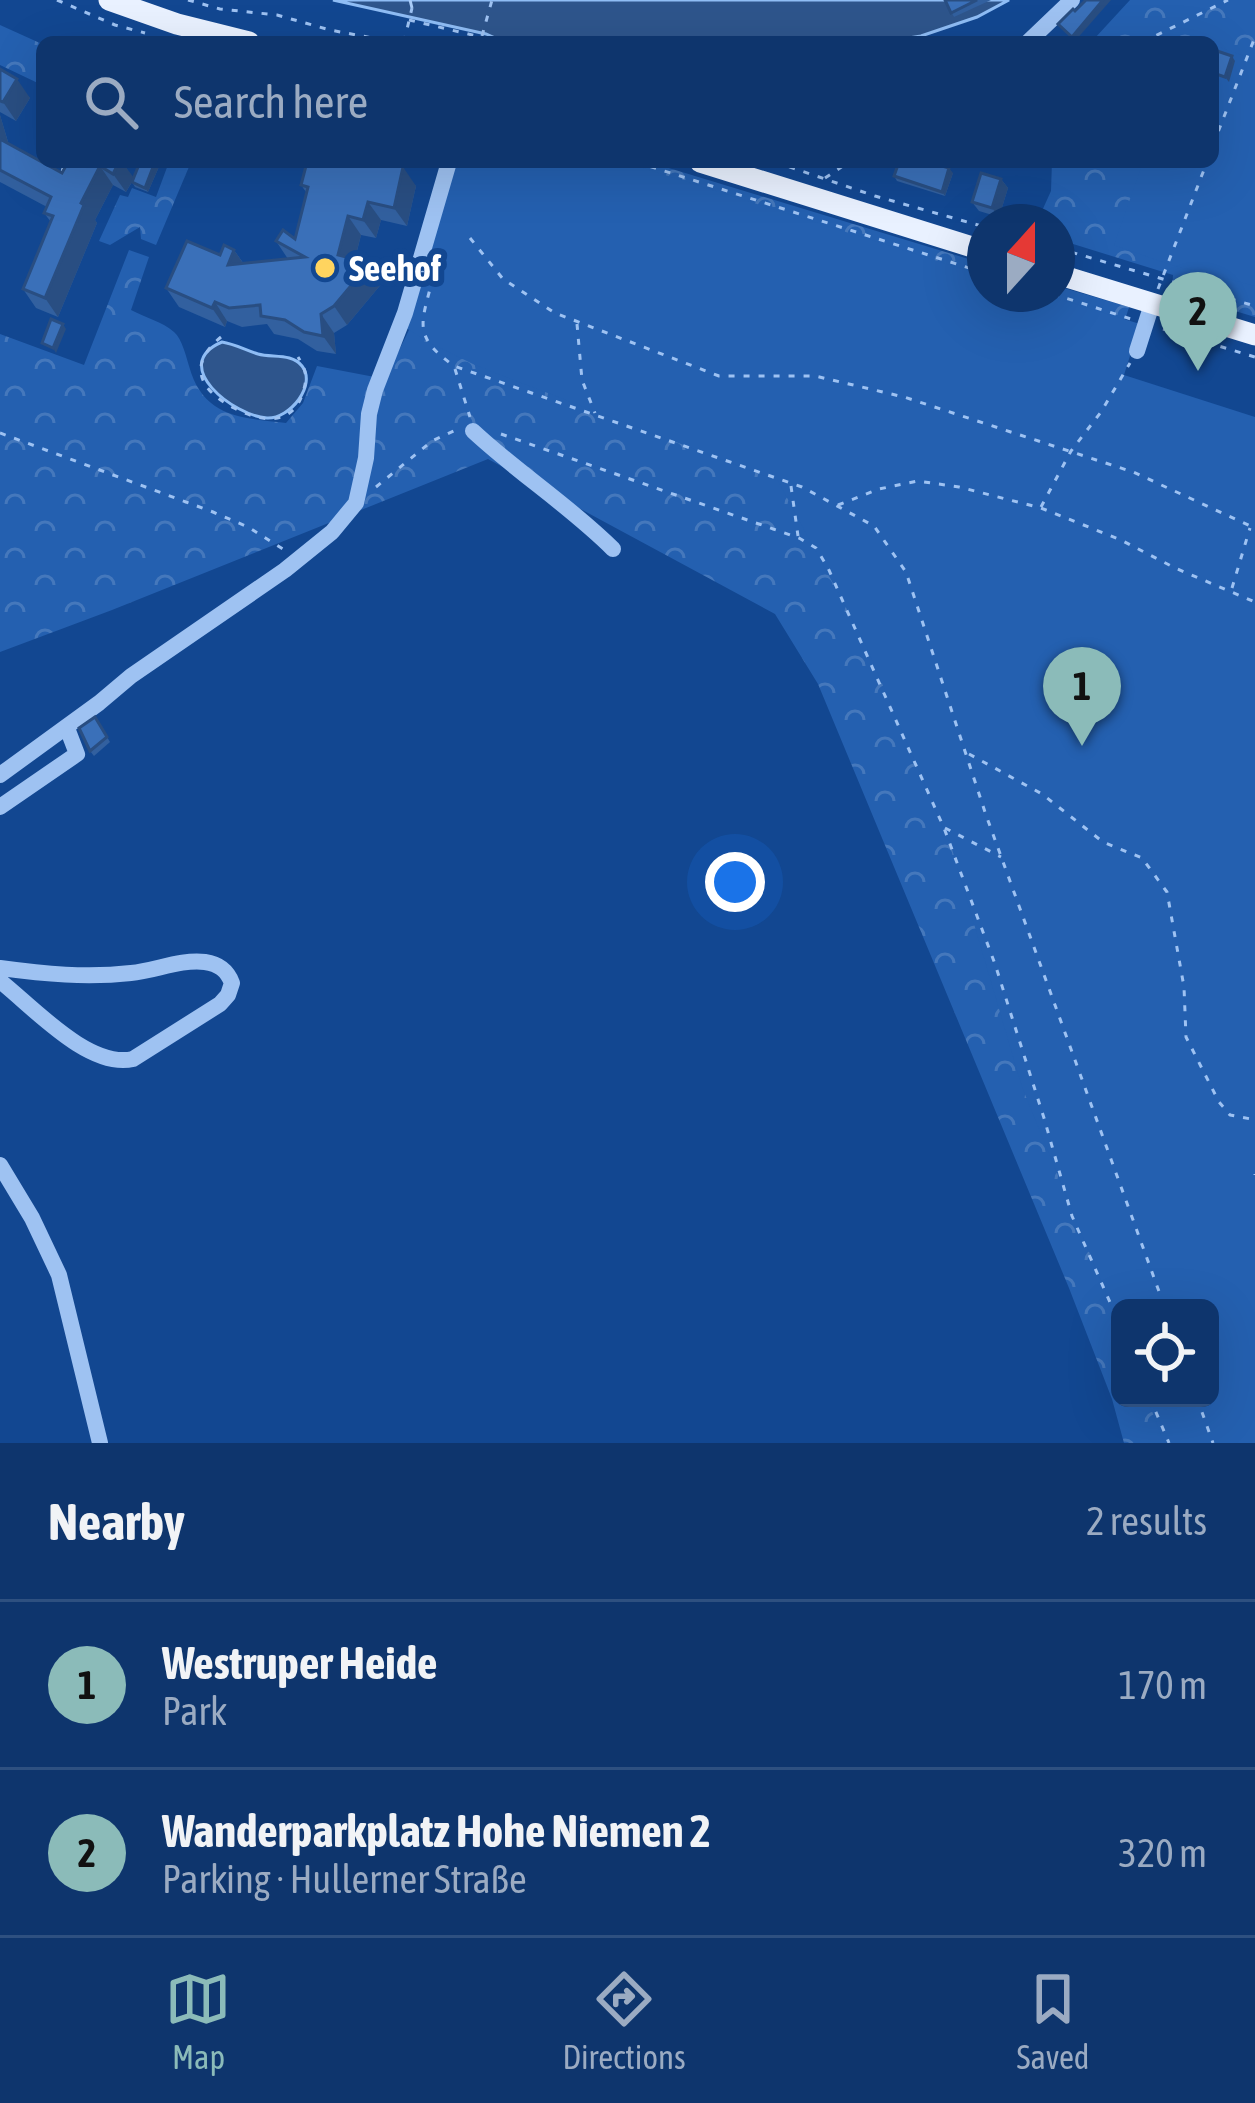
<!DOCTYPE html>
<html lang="en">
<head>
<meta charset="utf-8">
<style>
	:root { --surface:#0e356d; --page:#173d72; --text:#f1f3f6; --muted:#9babc2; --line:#2e5080; --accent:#8bbbb9 }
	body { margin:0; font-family:"Asap Condensed",sans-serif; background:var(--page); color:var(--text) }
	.controls { position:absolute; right:36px; bottom:36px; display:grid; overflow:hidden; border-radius:18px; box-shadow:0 12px 48px #0002 }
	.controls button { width:108px; height:108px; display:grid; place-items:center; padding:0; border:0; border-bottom:3px solid var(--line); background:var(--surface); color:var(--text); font:60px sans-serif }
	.compass { position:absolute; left:967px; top:204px; width:108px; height:108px; border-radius:50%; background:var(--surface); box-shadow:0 12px 48px #0002; rotate:21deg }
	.you { position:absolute; left:735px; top:882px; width:42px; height:42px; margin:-30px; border:9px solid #fff; border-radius:50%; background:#1a73e8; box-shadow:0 0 0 18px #1a73e833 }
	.badge { display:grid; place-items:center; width:78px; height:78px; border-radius:50%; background:var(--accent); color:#111; font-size:39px; font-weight:700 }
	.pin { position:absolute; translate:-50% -99px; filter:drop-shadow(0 3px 6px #0008) }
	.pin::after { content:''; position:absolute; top:63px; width:42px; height:36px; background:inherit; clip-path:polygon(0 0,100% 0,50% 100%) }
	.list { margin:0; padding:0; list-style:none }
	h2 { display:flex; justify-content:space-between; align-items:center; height:156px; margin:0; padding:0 48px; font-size:51px }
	h2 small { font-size:39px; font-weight:400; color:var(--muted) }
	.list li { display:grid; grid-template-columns:78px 1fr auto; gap:36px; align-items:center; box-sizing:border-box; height:168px; padding:0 48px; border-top:3px solid var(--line) }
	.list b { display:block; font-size:45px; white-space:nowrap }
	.list p { margin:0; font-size:39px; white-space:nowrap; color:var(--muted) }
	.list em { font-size:39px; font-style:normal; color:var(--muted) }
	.icon { flex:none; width:66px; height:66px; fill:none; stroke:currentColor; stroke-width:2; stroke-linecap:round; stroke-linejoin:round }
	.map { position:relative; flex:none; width:1255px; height:1443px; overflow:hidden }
	.search { position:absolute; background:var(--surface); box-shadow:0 12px 48px #0002; left:36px; right:36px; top:36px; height:132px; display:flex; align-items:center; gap:30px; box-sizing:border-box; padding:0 42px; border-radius:18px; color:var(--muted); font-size:45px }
	.sheet { height:492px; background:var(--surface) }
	nav { display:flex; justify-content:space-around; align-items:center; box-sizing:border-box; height:168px; border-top:3px solid var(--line); background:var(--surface); font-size:33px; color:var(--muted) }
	nav a { display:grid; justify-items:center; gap:6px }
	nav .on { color:var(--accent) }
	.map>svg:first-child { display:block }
	.forest { fill:url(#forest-crowns) }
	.green { fill:#2460b0 }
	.water { fill:#2e558c; stroke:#8fbdf5; stroke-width:3 }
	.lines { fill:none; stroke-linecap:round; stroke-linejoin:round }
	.ferry { stroke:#a9ccf9; stroke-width:3; stroke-dasharray:15 12; stroke-linecap:butt }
	.path { stroke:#9ec2f2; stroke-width:3; stroke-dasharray:6 9; stroke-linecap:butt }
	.minor { stroke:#9ec2f2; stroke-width:16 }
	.major { stroke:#e9f1ff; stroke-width:21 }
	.wall { fill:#32609f }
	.shaded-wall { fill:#294e82 }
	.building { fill:#3a70b9; stroke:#294e82; stroke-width:3 }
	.poi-dot { fill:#ffd45f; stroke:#124791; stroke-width:4.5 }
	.labels { text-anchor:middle; stroke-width:12; stroke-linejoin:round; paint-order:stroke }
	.poi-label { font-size:36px; font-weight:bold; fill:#fff; stroke:#124791; text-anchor:start }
</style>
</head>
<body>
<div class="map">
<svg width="1255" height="1443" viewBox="0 0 1255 1443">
	<defs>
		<pattern id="forest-crowns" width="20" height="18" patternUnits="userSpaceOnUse" patternTransform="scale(3)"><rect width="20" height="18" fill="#2460b0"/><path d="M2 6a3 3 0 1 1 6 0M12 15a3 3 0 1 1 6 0" fill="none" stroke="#4578bc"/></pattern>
	</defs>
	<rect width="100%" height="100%" fill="#124791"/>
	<g class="forest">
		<path d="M 1130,0 L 1255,0 L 1255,317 L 1172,292 L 1173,275 L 1057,239 L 1057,222 L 1037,222 L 1051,191 L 1052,162 L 1213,162 L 1213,42 L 1085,42 L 1095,38 Z"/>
		<path d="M 0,25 L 42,44 L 42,85 L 0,65 Z"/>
		<path d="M 169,162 L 191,162 L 156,245 L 141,239 L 140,227 L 110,245 L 99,241 L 120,195 L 128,197 L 132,188 L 156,197 Z"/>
		<path d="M 472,162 L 649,162 L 985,264 L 985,294 L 1057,294 L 1057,286 L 1129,307 L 1109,373 L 1120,1398 L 1206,1398 L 1222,1443 L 1124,1443 L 1112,1399 L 1069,1288 L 818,684 L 775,614 L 488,459 L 112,610 L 0,652 L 0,334 L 84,365 L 129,250 L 149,257 L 131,310 C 144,317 163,322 174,332 C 182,339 186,356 189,366 C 203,417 240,418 286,423 L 303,403 L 317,366 L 385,379 L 430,287 Z"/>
	</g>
	<g class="green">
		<path d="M 1213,45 L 1255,60 L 1255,286 L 1168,264 L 1114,245 L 1143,162 L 1213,162 Z"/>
		<path d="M 455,162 L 624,162 L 985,276 L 985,294 L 1043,294 L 1140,324 L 1124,375 L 1255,417 L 1255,1443 L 1164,1443 L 1147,1398 L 1210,1398 L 1210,1308 L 1120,1308 L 1120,1328 L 1022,1087 L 952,849 L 865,643 L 778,481 L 475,365 L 432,344 L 401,325 Z"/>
	</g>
	<g class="water">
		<path d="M 333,0 L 1009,0 L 977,17 L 921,36 L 884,42 L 504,42 L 486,34 Z"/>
		<path d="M 222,342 C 235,344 245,350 258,354 C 272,358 292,353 302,366 C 317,385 290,419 267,418 C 234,416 168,365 222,342 Z"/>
	</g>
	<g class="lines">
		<path class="ferry" d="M 410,0 L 412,8"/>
		<g class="path">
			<path d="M 57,0 L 115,25 L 145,33"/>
			<path d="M 188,0 L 220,9 L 277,15 L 330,30 L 394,42"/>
			<path d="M 409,20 L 481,37 L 489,42"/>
			<path d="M 482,36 L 492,0"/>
			<path d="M 404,42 L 412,8"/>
			<path d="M 1143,42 L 1228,0"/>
			<path d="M 1213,145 L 1255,37"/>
			<path d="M 636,162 L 985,273"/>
			<path d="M 775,162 L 875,196 L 985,227"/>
			<path d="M 47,165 L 62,172 L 63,168 L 60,162"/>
			<path d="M 825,178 L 849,162"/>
			<path d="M 470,238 L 503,279 L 555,313 L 719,376 L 815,376 L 904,397 L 1133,472 L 1255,528"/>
			<path d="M 1057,248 L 1255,306"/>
			<path d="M 433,277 C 422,323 411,335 454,366 L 802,487 L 874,526 L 906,572 L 986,815 L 1165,1308"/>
			<path d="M 1158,289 L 1207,162"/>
			<path d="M 1053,294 L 1131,319"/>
			<path d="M 577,324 L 582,380 L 595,413"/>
			<path d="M 1163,329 L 1255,357"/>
			<path d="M 221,337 C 187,365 199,390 234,408 C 260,422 293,427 303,392 C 308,377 306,370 298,357"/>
			<path d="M 455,369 L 470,417"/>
			<path d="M 0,433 L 213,512 L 248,527 L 286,551"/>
			<path d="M 501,434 L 799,538 L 816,548 L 828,568 L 944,828 L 995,964 L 1044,1118 L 1072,1216 L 1120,1325"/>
			<path d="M 791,486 L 798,536"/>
			<path d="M 376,487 L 432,441 L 456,430"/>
			<path d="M 838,505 L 879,489 L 918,481 L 959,487 L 1041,508 L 1121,540 L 1175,568 L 1255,602"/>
			<path d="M 1041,507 L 1071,451 L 1101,412 L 1130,363"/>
			<path d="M 1232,588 L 1250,528"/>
			<path d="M 969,754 L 1042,794 L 1103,842 L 1142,858 L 1167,892 L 1184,987 L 1186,1037 L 1219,1102 L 1230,1115 L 1251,1119 L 1255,1124"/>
			<path d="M 945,828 L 1001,857"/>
			<path d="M 1255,1174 L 1255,1175"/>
			<path d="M 1150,1398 L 1169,1443"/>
			<path d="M 1197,1398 L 1213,1443"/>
		</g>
		<g class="minor">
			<path d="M 1028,42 L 1072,0"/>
			<path d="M 1137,351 L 1152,304"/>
			<path d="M 473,431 C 518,473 570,506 613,549"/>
			<path d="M 0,775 L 99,703 L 131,676 L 285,570 L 332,532 L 356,503 L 366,458 L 369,414 L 375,390 L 405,313 L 449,162"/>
			<path d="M 0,807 L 77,754 L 67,728"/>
			<path d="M 0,968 C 44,974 87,978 131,973 C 155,971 180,959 205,962 C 219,964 227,970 232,983 L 228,995 L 220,1004 L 133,1059 C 89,1069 34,1008 0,981"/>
			<path d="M 0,1165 L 32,1218 L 59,1275 L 100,1443"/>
		</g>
		<g class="major">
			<path d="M 109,0 L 177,24 L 249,42"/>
			<path d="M 700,162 L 985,251"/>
			<path d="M 1057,274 L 1255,335"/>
		</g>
	</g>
	<g class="wall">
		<path d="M 945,0 L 991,0 L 954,17 Z"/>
		<path d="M 0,69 L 30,98 L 16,121 L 0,112 Z"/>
		<path d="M 0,115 L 9,145 L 62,173 L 122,162 L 133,178 L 140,162 L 161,162 L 148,192 L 135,187 L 132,182 L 126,192 L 113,185 L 95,220 L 97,223 L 58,317 L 36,308 L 23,289 L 51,222 L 44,213 L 47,207 L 0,182 Z"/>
		<path d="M 307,162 L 385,162 L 416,186 L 407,226 L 381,220 L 376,238 L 361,235 L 355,259 L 383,282 L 347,325 L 334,333 L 336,354 L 317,351 L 298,339 L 274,334 L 267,324 L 242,327 L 227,321 L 225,327 L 179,307 L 166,288 L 220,255 L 234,250 L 244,264 L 288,259 L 276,241 L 295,239 L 306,192 L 301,185 Z"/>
		<path d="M 953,173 L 945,196 L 897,181 L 894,176 Z"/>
		<path d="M 1001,179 L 1008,188 L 999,217 L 979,211 L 972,202 Z"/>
		<path d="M 95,717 L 110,742 L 94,756 L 90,751 Z"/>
	</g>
	<g class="shaded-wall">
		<path d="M 1103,0 L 1111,0 L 1075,41 L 1072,37 Z"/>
		<path d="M 1232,56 L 1235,61 L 1229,82 L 1225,77 Z"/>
		<path d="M 17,79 L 30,98 L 16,121 L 3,102 Z"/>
		<path d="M 0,115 L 13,159 L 0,139 Z"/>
		<path d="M 119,162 L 122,162 L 134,178 L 126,192 L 113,174 Z"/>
		<path d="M 155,162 L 161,162 L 148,192 L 145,188 Z"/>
		<path d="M 100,166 L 113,185 L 95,220 L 97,223 L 58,317 L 45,298 L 81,203 Z"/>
		<path d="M 403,167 L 416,186 L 407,226 L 394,208 Z"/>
		<path d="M 949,168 L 953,173 L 945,196 L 942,192 Z"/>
		<path d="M 1001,179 L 1008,188 L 999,217 L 992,208 Z"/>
		<path d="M 368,202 L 381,220 L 376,238 L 363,220 Z"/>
		<path d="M 348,216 L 361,235 L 351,274 L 338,255 Z"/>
		<path d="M 234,250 L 247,269 L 228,265 Z"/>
		<path d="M 370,263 L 383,282 L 347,325 L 334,306 Z"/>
		<path d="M 215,302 L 227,321 L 225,327 L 212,308 Z"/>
		<path d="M 321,314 L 334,333 L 336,354 L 323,336 Z"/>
		<path d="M 63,324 L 66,329 L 56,353 L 53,348 Z"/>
	</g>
	<g class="building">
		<path d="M 945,0 L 977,0 L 951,13 Z"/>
		<path d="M 1086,0 L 1103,0 L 1072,37 L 1058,24 L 1073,9 L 1075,11 Z"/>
		<path d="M 1217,51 L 1232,56 L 1225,77 L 1213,73 L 1213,64 Z"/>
		<path d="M 0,69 L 17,79 L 3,102 L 0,101 Z"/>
		<path d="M 0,139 L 62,173 L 68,162 L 119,162 L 113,174 L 100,166 L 81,203 L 84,205 L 45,298 L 23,289 L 53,216 L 44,213 L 51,197 L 0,170 Z"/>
		<path d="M 140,162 L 155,162 L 145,188 L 132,182 Z"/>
		<path d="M 307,162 L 383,162 L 403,167 L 394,208 L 368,202 L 363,220 L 348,216 L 338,255 L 370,263 L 334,306 L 321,314 L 323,336 L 304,332 L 285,320 L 261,316 L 260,305 L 229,308 L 215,302 L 212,308 L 166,288 L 187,241 L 220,255 L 224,245 L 234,250 L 228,265 L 305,257 L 276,241 L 283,230 L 295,239 L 308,187 L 301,185 Z"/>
		<path d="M 899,162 L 929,162 L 949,168 L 942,192 L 894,176 Z"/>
		<path d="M 981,173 L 1001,179 L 992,208 L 972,202 Z"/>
		<path d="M 51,319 L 63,324 L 53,348 L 42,343 Z"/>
		<path d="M 95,717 L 107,737 L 90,751 L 79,728 Z"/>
	</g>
	<circle class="poi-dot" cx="325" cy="268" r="12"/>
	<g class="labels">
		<g class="poi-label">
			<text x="349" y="281">Seehof</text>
		</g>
	</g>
</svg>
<div class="controls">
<button><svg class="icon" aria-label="locate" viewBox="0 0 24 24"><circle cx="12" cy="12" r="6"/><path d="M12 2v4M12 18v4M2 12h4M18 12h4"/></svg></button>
</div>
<svg class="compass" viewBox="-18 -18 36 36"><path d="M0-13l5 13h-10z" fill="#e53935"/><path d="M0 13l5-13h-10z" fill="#9babc2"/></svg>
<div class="you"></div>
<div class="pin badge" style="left:1082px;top:746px">1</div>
<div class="pin badge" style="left:1198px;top:371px">2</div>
<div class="search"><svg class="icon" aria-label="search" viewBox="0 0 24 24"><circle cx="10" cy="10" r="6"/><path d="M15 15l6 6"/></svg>Search here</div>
</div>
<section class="sheet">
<h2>Nearby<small>2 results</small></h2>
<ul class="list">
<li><span class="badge">1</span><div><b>Westruper Heide</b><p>Park</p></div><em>170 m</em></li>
<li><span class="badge">2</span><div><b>Wanderparkplatz Hohe Niemen 2</b><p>Parking · Hullerner Straße</p></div><em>320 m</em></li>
</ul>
</section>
<nav>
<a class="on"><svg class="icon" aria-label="map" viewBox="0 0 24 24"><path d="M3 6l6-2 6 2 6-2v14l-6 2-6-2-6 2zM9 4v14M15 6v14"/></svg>Map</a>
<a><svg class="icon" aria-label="directions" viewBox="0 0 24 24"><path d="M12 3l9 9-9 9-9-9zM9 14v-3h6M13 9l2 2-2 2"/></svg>Directions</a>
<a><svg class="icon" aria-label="saved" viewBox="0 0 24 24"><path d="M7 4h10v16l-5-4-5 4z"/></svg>Saved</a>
</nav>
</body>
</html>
